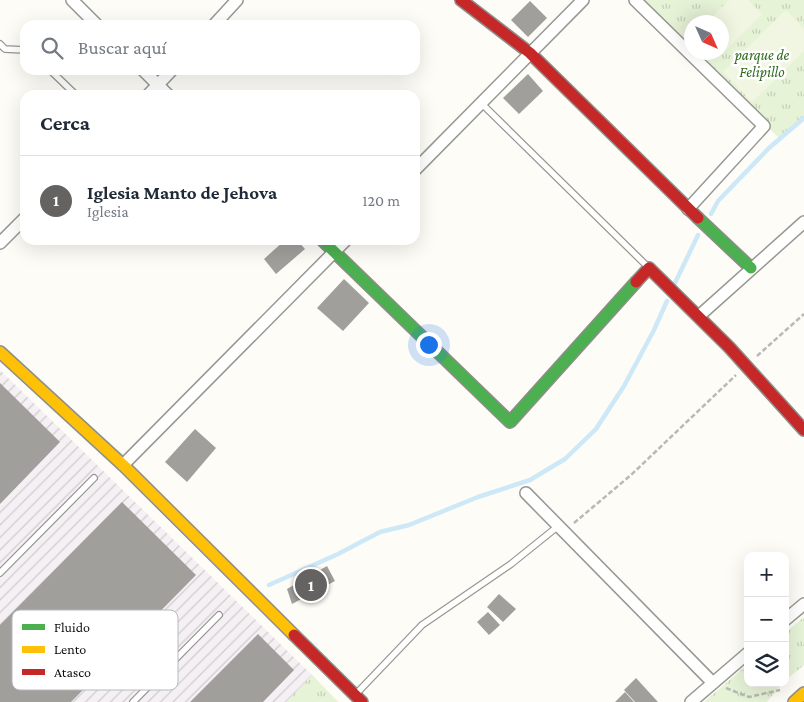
<!DOCTYPE html>
<html lang="es">
<head>
<meta charset="utf-8">
<style>
	:root { --surface:#fff; --page:#f2f2f3; --text:#1f2937; --muted:#747a83; --line:#e0e1e3; --accent:#646362 }
	body { margin:0; font-family:"Crimson Pro",serif; background:var(--page); color:var(--text) }
	.controls { position:absolute; right:15px; bottom:15px; display:grid; overflow:hidden; border-radius:10px; box-shadow:0 5px 20px #0002 }
	.controls button { width:45px; height:45px; display:grid; place-items:center; padding:0; border:0; border-bottom:1px solid var(--line); background:var(--surface); color:var(--text); font:25px sans-serif }
	.compass { position:absolute; left:684px; top:15px; width:45px; height:45px; border-radius:50%; background:var(--surface); box-shadow:0 5px 20px #0002; rotate:135deg }
	.you { position:absolute; left:428px; top:344px; width:18px; height:18px; margin:-12px; border:4px solid #fff; border-radius:50%; background:#1a73e8; box-shadow:0 0 0 8px #1a73e833 }
	.badge { display:grid; place-items:center; width:32px; height:32px; border-radius:50%; background:var(--accent); color:#fff; font-size:16px; font-weight:700 }
	.pin { position:absolute; translate:-50% -50%; border:2px solid #fff; box-shadow:0 1px 5px #0006 }
	.list { margin:0; padding:0; list-style:none }
	h2 { display:flex; justify-content:space-between; align-items:center; height:65px; margin:0; padding:0 20px; font-size:21px }
	h2 small { font-size:16px; font-weight:400; color:var(--muted) }
	.list li { display:grid; grid-template-columns:32px 1fr auto; gap:15px; align-items:center; box-sizing:border-box; height:90px; padding:0 20px; border-top:1px solid var(--line) }
	.list b { display:block; font-size:19px; white-space:nowrap }
	.list p { margin:0; font-size:16px; white-space:nowrap; color:var(--muted) }
	.list em { font-size:16px; font-style:normal; color:var(--muted) }
	.icon { flex:none; width:28px; height:28px; fill:none; stroke:currentColor; stroke-width:2; stroke-linecap:round; stroke-linejoin:round }
	.map { position:relative; flex:none; width:804px; height:702px; overflow:hidden }
	.search { position:absolute; background:var(--surface); box-shadow:0 5px 20px #0002; left:20px; top:20px; width:400px; height:55px; display:flex; align-items:center; gap:12px; box-sizing:border-box; padding:0 18px; border-radius:15px; color:var(--muted); font-size:19px }
	.panel { position:absolute; background:var(--surface); box-shadow:0 5px 20px #0002; left:20px; top:90px; width:400px; height:155px; border-radius:15px }
	.map>svg:first-child { display:block }
	.industrial { fill:url(#industrial-furrows) }
	.grass { fill:url(#grass-tufts); fill-rule:evenodd }
	.pitch { fill:#f0f6e1 }
	.lines { fill:none; stroke-linecap:round; stroke-linejoin:round }
	.stream { stroke:#cde8f7; stroke-width:4.5 }
	.building { fill:#a19f9c }
	.lane-casing { stroke:#979795; stroke-width:8 }
	.street-casing { stroke:#979795; stroke-width:14 }
	.fast-casing { stroke:#8e8d8b; stroke-width:14 }
	.slow-casing { stroke:#8e8d8b; stroke-width:14 }
	.jam-casing { stroke:#8e8d8b; stroke-width:14 }
	.path { stroke:#b9b9b8; stroke-width:2.5; stroke-dasharray:5 2.5; stroke-linecap:butt }
	.lane { stroke:#fffffe; stroke-width:5.5 }
	.street { stroke:#fffffe; stroke-width:11 }
	.fast { stroke:#4caf50; stroke-width:11 }
	.slow { stroke:#ffc107; stroke-width:11 }
	.jam { stroke:#c62828; stroke-width:11 }
	.labels { text-anchor:middle; stroke-width:5; stroke-linejoin:round; paint-order:stroke }
	.park-label { font-size:15px; font-style:italic; fill:#2f6b1f; stroke:#fff }
	.key { fill:#fff; stroke:#b8b8b8; stroke-width:1 }
	.key-label { font-size:14px; fill:#111 }
</style>
</head>
<body>
<div class="map">
<svg width="804" height="702" viewBox="0 0 804 702">
	<defs>
		<pattern id="industrial-furrows" width="10" height="10" patternUnits="userSpaceOnUse" patternTransform="scale(1.25)"><rect width="10" height="10" fill="#f5f0f3"/><path d="M-1 1l2-2M0 10L10 0M9 11l2-2" fill="none" stroke="#d1cdcf"/></pattern>
		<pattern id="grass-tufts" width="24" height="20" patternUnits="userSpaceOnUse" patternTransform="scale(1.25)"><rect width="24" height="20" fill="#e7f3d7"/><path d="M3 7l-1-3M5 7V3M7 7l1-3M15 17l-1-3M17 17v-4M19 17l1-3" fill="none" stroke="#c5cfb8"/></pattern>
	</defs>
	<rect width="100%" height="100%" fill="#fdfcf7"/>
	<path class="industrial" d="M 0,370 L 312,675 L 338,702 L 0,702 Z"/>
	<g class="grass">
		<path d="M 637,0 L 804,0 L 804,116 L 779,138 ZM 692,22 L 722,22 L 722,52 L 692,52 Z"/>
		<path d="M 804,617 L 804,665 L 785,681 L 785,633 Z"/>
		<path d="M 748,664 L 748,683 L 783,683 L 767,702 L 704,702 Z"/>
		<path d="M 312,675 L 338,702 L 286,702 Z"/>
	</g>
	<g class="pitch">
		<path d="M 729,0 L 748,0 L 762,14 L 719,57 L 714,53 L 722,52 L 722,22 L 707,22 Z"/>
		<path d="M 786,10 L 804,29 L 804,51 L 752,102 L 723,72 Z"/>
	</g>
	<g class="lines">
		<g class="stream">
			<path d="M 711,214 L 718,201 L 769,148 L 804,118"/>
			<path d="M 675,283 L 698,235"/>
			<path d="M 269,585 L 338,554 L 380,532 L 409,525 L 478,497 L 530,480 L 565,459 L 596,429 L 624,386 L 654,330 L 667,301"/>
		</g>
	</g>
	<g class="building">
		<path d="M 530,1 L 547,18 L 528,37 L 511,20 Z"/>
		<path d="M 528,74 L 543,91 L 519,114 L 503,98 Z"/>
		<path d="M 285,240 L 297,240 L 305,249 L 276,274 L 264,259 Z"/>
		<path d="M 344,279 L 369,303 L 343,331 L 317,308 Z"/>
		<path d="M 0,383 L 60,442 L 0,504 Z"/>
		<path d="M 195,429 L 216,448 L 187,482 L 165,462 Z"/>
		<path d="M 122,502 L 196,575 L 71,702 L 0,702 L 0,625 Z"/>
		<path d="M 327,566 L 335,581 L 292,604 L 287,589 Z"/>
		<path d="M 499,594 L 516,609 L 503,622 L 487,607 Z"/>
		<path d="M 488,612 L 500,625 L 489,635 L 477,622 Z"/>
		<path d="M 258,634 L 294,670 L 263,702 L 190,702 Z"/>
		<path d="M 636,678 L 658,702 L 635,702 L 624,690 Z"/>
		<path d="M 625,692 L 634,702 L 615,702 Z"/>
	</g>
	<g class="lines">
		<g class="lane-casing">
			<g id="lane">
				<path d="M 0,44 L 5,49 L 25,50"/>
				<path d="M 50,70 L 76,95"/>
				<path d="M 481,103 L 648,267"/>
				<path d="M 0,573 L 94,478"/>
				<path d="M 356,694 L 422,625 L 511,564 L 557,527"/>
				<path d="M 133,702 L 219,615"/>
			</g>
		</g>
		<g class="street-casing">
			<g id="street">
				<path d="M 72,0 L 97,25"/>
				<path d="M 635,0 L 764,126 L 688,209"/>
				<path d="M 214,25 L 237,0"/>
				<path d="M 143,70 L 168,95"/>
				<path d="M 148,95 L 172,70"/>
				<path d="M 415,170 L 583,0"/>
				<path d="M 0,243 L 25,218"/>
				<path d="M 699,316 L 804,222"/>
				<path d="M 123,465 L 346,240"/>
				<path d="M 526,493 L 713,683"/>
				<path d="M 785,620 L 804,604"/>
				<path d="M 691,702 L 748,653"/>
			</g>
		</g>
		<g class="fast-casing">
			<g id="fast">
				<path d="M 698,218 L 751,268"/>
				<path d="M 322,240 L 510,422 L 636,282"/>
			</g>
		</g>
		<g class="slow-casing">
			<g id="slow">
				<path d="M 0,352 L 123,465 L 294,635"/>
				<path d="M 794,702 L 804,693"/>
			</g>
		</g>
		<g class="jam-casing">
			<g id="jam">
				<path d="M 461,0 L 530,53 L 698,218"/>
				<path d="M 636,282 L 649,268 L 729,347 L 804,430"/>
				<path d="M 294,635 L 362,702"/>
			</g>
		</g>
		<g class="path">
			<path d="M 757,356 L 804,314"/>
			<path d="M 574,523 L 631,475 L 736,375"/>
			<path d="M 726,688 L 749,697 L 780,690"/>
		</g>
		<use href="#lane" class="lane"/>
		<use href="#street" class="street"/>
		<use href="#fast" class="fast"/>
		<use href="#slow" class="slow"/>
		<use href="#jam" class="jam"/>
	</g>
	<g class="labels">
		<g class="park-label">
			<text x="762" y="60">parque de<tspan x="762" dy="17">Felipillo</tspan></text>
		</g>
	</g>
	<rect x="12" y="610" width="166" height="80" rx="8" class="key"/>
	<rect x="22" y="624" width="23" height="6" fill="#4caf50"/>
	<rect x="22" y="646" width="23" height="7" fill="#ffc107"/>
	<rect x="22" y="669" width="23" height="6" fill="#c62828"/>
	<g class="key-label">
		<text x="54" y="632">Fluido</text>
		<text x="54" y="654">Lento</text>
		<text x="54" y="677">Atasco</text>
	</g>
</svg>
<div class="controls">
<button>+</button>
<button>−</button>
<button><svg class="icon" aria-label="layers" viewBox="0 0 24 24"><path d="M12 4l9 5-9 5-9-5zM3 14l9 5 9-5"/></svg></button>
</div>
<svg class="compass" viewBox="-18 -18 36 36"><path d="M0-13l5 13h-10z" fill="#e53935"/><path d="M0 13l5-13h-10z" fill="#747a83"/></svg>
<div class="you"></div>
<div class="pin badge" style="left:311px;top:585px">1</div>
<div class="search"><svg class="icon" aria-label="search" viewBox="0 0 24 24"><circle cx="10" cy="10" r="6"/><path d="M15 15l6 6"/></svg>Buscar aquí</div>
<section class="panel">
<h2>Cerca<small></small></h2>
<ul class="list">
<li><span class="badge">1</span><div><b>Iglesia Manto de Jehova</b><p>Iglesia</p></div><em>120 m</em></li>
</ul>
</section>
</div>
</body>
</html>
